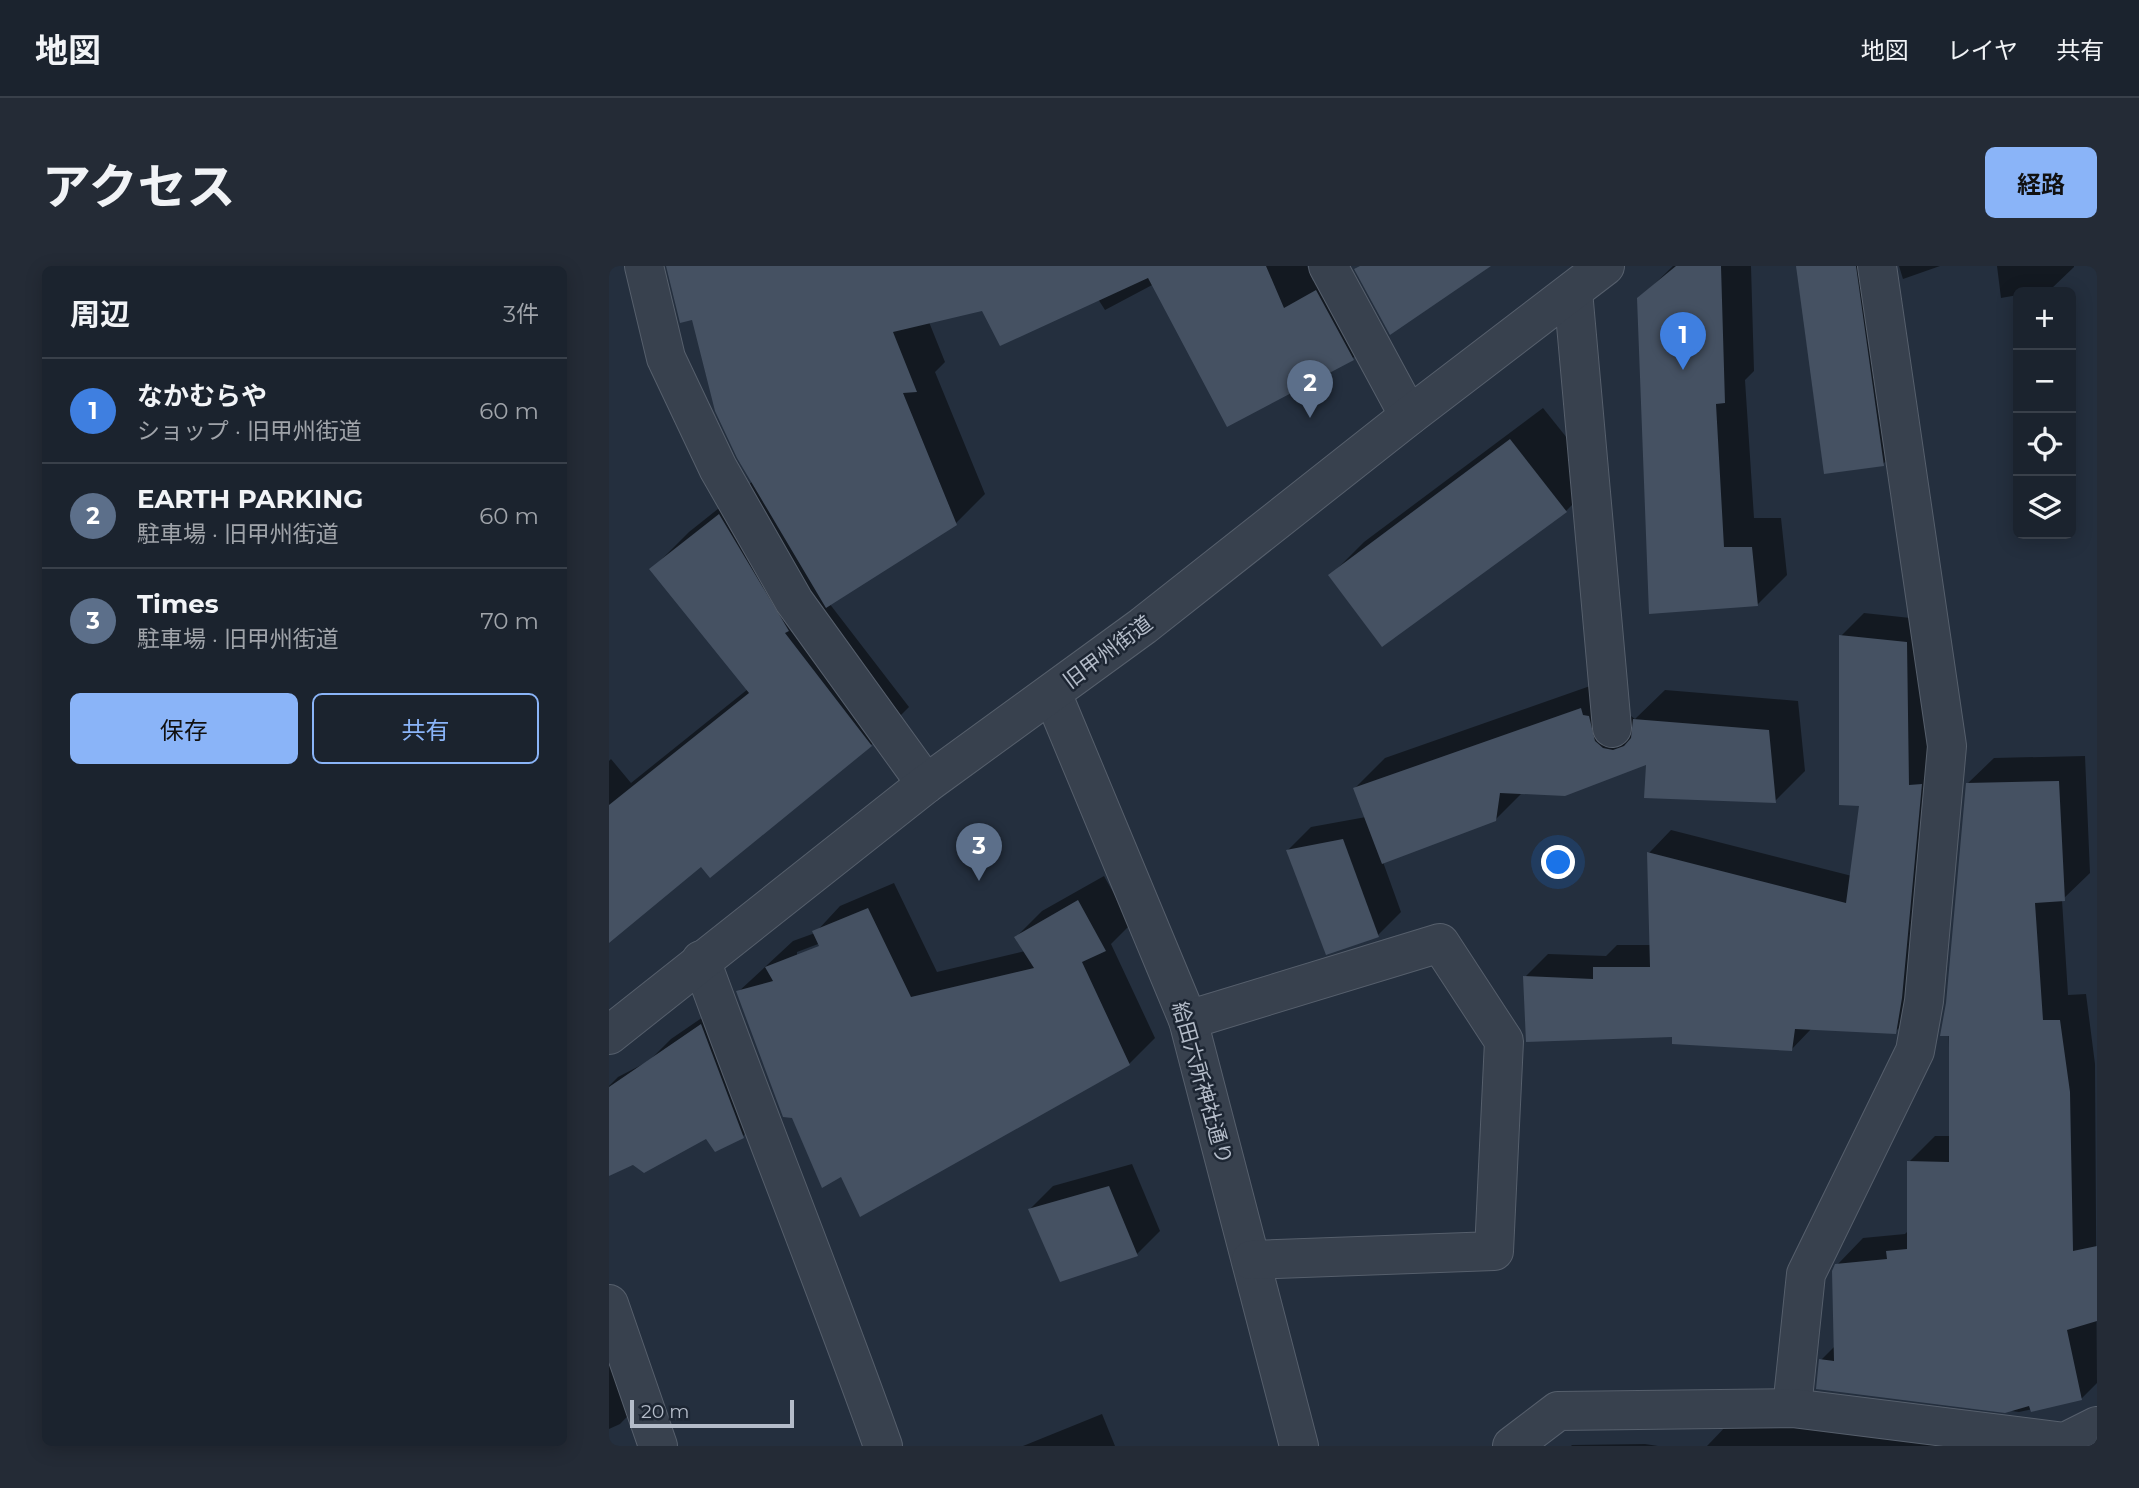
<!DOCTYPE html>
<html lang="ja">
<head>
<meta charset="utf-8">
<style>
	:root { --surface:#1b232e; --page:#242b36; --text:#f1f3f6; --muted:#a0a4aa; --line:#39404a; --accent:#8ab4f8 }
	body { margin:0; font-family:Montserrat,"Noto Sans JP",sans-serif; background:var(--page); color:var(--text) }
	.controls { position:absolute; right:21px; top:21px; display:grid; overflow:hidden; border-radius:10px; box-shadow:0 4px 18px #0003 }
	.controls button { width:63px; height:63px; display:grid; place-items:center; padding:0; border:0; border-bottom:2px solid var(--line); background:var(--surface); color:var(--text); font:35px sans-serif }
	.scale { position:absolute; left:21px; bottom:18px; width:164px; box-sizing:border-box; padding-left:7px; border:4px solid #b4bcc9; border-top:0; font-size:19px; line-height:24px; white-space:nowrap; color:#b4bcc9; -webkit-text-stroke:5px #1d2633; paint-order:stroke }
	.you { position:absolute; left:950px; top:597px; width:24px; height:24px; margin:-18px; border:5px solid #fff; border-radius:50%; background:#1a73e8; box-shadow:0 0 0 10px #1a73e833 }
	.badge { display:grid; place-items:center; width:46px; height:46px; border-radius:50%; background:var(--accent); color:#fff; font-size:23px; font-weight:700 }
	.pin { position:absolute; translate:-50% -58px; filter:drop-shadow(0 2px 4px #0008) }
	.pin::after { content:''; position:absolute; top:37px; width:24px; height:21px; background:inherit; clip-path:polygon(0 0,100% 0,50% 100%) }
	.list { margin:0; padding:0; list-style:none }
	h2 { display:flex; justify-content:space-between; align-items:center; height:91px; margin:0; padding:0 28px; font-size:30px }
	h2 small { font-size:23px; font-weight:400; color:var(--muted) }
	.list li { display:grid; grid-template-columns:46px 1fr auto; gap:21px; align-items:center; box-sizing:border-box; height:105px; padding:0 28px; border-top:2px solid var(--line) }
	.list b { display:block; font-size:26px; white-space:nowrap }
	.list p { margin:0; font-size:23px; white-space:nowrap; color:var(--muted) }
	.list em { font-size:23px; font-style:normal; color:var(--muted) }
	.actions { display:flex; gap:14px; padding:21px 28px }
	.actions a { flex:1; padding:16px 0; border:2px solid var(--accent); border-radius:10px; text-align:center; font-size:24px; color:var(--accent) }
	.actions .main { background:var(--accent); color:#111 }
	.icon { flex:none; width:38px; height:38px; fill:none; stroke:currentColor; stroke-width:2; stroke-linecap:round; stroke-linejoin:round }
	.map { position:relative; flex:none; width:1488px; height:1180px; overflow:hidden; border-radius:10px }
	header { display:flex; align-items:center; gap:42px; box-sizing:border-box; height:98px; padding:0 35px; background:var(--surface); border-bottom:2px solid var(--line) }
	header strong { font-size:33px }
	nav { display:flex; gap:38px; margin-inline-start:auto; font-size:24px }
	.intro { display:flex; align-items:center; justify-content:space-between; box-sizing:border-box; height:168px; padding:0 42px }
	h1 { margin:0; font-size:49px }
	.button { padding:18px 32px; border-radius:10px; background:var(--accent); color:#111; font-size:24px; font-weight:700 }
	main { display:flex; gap:42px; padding:0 42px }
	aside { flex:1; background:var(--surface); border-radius:10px; box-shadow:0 4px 18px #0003 }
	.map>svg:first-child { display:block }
	.shadow { fill:#0007; fill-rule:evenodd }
	.building { fill:#455162 }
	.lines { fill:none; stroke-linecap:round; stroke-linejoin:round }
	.minor-casing { stroke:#565f6c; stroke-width:40 }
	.minor { stroke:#38414e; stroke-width:38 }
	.labels { text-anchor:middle; stroke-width:5; stroke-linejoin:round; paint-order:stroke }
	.street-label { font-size:21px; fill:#b4bcc9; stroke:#1d2633 }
</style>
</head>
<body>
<header>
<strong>地図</strong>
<nav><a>地図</a><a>レイヤ</a><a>共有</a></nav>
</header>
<div class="intro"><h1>アクセス</h1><a class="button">経路</a></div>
<main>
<aside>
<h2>周辺<small>3件</small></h2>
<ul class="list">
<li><span class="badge" style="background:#3f7fe0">1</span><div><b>なかむらや</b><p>ショップ · 旧甲州街道</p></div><em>60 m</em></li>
<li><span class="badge" style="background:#5c6f8a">2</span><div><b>EARTH PARKING</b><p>駐車場 · 旧甲州街道</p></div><em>60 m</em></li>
<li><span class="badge" style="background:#5c6f8a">3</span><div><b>Times</b><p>駐車場 · 旧甲州街道</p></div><em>70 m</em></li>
</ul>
<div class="actions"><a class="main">保存</a><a>共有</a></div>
</aside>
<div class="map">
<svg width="1488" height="1180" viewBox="0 0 1488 1180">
	<rect width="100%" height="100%" fill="#242f3e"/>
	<g class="shadow">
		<path d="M 59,0 L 698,0 L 704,15 L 730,0 L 773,63 L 744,92 L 545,18 L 496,44 L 489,33 L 374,43 L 320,56 L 336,96 L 326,106 L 376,228 L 347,257 L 220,337 L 300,441 L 262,479 L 92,599 L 0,675 L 0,495 L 2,493 L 22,517 L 139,423 L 42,304 L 80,266 L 144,215 L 84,52 Z"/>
		<path d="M 1064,0 L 1142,0 L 1145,105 L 1136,114 L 1145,252 L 1172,252 L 1178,309 L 1148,339 L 1042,346 L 1030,33 Z"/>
		<path d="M 1189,0 L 1272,0 L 1297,175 L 1274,198 Z"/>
		<path d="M 1290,0 L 1331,0 L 1294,13 Z"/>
		<path d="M 1388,0 L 1465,0 L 1465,1 L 1442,23 L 1409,26 L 1409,29 L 1392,32 Z"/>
		<path d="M 934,142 L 990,212 L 957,245 L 773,378 L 722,309 L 755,276 Z"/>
		<path d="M 1255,347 L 1320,354 L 1322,497 L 1309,743 L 1286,766 L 1203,762 L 1182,784 L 1065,770 L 916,711 L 939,688 L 997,690 L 1008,679 L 1042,679 L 1040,587 L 1062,564 L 1243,610 L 1252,538 L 1232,370 Z"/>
		<path d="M 1001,413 L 1015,445 L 1026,453 L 1056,424 L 1189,435 L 1196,505 L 1166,535 L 1039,497 L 914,526 L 886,554 L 774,596 L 792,646 L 769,669 L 679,584 L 702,561 L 757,551 L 746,522 L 776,492 Z"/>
		<path d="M 1476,490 L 1481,607 L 1453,634 L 1459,729 L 1477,728 L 1486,798 L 1488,1117 L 1473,1132 L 1410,1146 L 1209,1121 L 1212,1094 L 1226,1080 L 1228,999 L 1254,972 L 1296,968 L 1300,964 L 1300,896 L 1326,870 L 1342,870 L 1339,737 L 1358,518 L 1385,492 Z"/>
		<path d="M 495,610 L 522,658 L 502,678 L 546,772 L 520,798 L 233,908 L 129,726 L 184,675 L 206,667 L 231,640 L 285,617 L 328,706 L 416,685 L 407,671 L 433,645 ZM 217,675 L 218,679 L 188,690 L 188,686 Z"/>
		<path d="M 116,736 L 157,847 L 134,870 L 98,871 L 0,908 L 0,820 L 9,811 L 40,795 L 62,773 Z"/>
		<path d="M 523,898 L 551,965 L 528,988 L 421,943 L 444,920 Z"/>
		<path d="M 0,1028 L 38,1130 L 11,1158 L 0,1163 Z"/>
		<path d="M 1229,1145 L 1380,1180 L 1098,1180 L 1121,1156 Z"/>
		<path d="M 493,1148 L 506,1180 L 414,1180 Z"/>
		<path d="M 1036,1178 L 1049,1180 L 962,1180 L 963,1179 Z"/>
	</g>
	<g class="building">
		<path d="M 57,0 L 657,0 L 675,42 L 707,24 L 745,94 L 618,161 L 539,12 L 391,80 L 373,45 L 284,66 L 308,126 L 294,127 L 348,259 L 217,342 L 128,192 L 106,145 L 83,54 L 71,57 Z"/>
		<path d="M 751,0 L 882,0 L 781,69 L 745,3 Z"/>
		<path d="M 1067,0 L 1112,0 L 1116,137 L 1107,138 L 1115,281 L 1143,281 L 1149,340 L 1040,348 L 1028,32 Z"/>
		<path d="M 1187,0 L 1247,0 L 1275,200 L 1215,208 Z"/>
		<path d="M 901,173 L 958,246 L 773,381 L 719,309 Z"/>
		<path d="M 110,248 L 180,365 L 176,367 L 263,480 L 101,612 L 92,601 L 0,677 L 0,539 L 140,427 L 40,303 Z"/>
		<path d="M 1230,369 L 1298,376 L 1300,519 L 1313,518 L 1293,732 L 1287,768 L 1186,763 L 1183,785 L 1063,778 L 1063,771 L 917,776 L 914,710 L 984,713 L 984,701 L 1041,701 L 1038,586 L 1237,637 L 1250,540 L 1230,539 Z"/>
		<path d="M 972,442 L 974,449 L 980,450 L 986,475 L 994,482 L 1004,484 L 1015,480 L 1022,472 L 1024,453 L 1160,464 L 1167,537 L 1035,532 L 1037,499 L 956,530 L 891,527 L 887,555 L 773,598 L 744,522 Z"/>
		<path d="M 1450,515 L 1456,635 L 1426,637 L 1434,754 L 1451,754 L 1461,826 L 1464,985 L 1488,980 L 1488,1055 L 1458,1064 L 1473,1134 L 1422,1146 L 1420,1140 L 1396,1147 L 1207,1123 L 1210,1093 L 1225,1095 L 1223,1005 L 1226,998 L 1278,993 L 1277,985 L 1298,983 L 1298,895 L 1340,896 L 1340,770 L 1331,770 L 1337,737 L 1357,517 Z"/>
		<path d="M 734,573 L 770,671 L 717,689 L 677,584 Z"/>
		<path d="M 469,634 L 497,685 L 473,696 L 521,799 L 251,951 L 232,911 L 213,922 L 183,852 L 174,851 L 127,725 L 164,715 L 156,701 L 210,680 L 203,665 L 259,642 L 302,731 L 425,702 L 405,671 Z"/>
		<path d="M 92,758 L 135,872 L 106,886 L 97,873 L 35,907 L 24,899 L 0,910 L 0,821 Z"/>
		<path d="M 500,920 L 529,990 L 451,1016 L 419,943 Z"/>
	</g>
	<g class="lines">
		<g class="minor-casing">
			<g id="minor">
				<path d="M 35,0 L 57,92 L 109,202 L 185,335 L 317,518"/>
				<path d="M 719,0 L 800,150"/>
				<path d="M 964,25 L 1003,462"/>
				<path d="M 443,427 L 579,754 L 690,1180"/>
				<path d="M 92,694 C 151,857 216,1017 274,1180"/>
				<path d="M 579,754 L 831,677 L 895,775 L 885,985 L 642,994"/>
				<path d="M 0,769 L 317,518 L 534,360 L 800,150 L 996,0"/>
				<path d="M 0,1038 L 49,1180"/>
				<path d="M 1183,1142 L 1197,1008 L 1306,785 L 1315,735 L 1338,480 L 1268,0"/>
				<path d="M 903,1180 L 949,1145 L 1183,1142 L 1456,1176 L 1488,1160"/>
			</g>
		</g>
		<use href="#minor" class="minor"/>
	</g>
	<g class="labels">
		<g class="street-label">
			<text transform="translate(499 386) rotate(-37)" y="7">旧甲州街道</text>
			<text transform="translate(593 817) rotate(74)" y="7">給田六所神社通り</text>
		</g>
	</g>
</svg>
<div class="controls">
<button>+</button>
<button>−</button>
<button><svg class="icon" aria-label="locate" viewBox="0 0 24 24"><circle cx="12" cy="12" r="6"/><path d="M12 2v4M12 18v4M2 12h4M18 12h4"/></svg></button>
<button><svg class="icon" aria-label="layers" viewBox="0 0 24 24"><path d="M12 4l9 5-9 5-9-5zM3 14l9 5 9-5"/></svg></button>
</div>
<div class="scale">20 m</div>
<div class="you"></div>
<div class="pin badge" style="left:1074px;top:104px;background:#3f7fe0">1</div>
<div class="pin badge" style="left:701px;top:152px;background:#5c6f8a">2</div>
<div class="pin badge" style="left:370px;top:615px;background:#5c6f8a">3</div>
</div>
</main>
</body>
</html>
